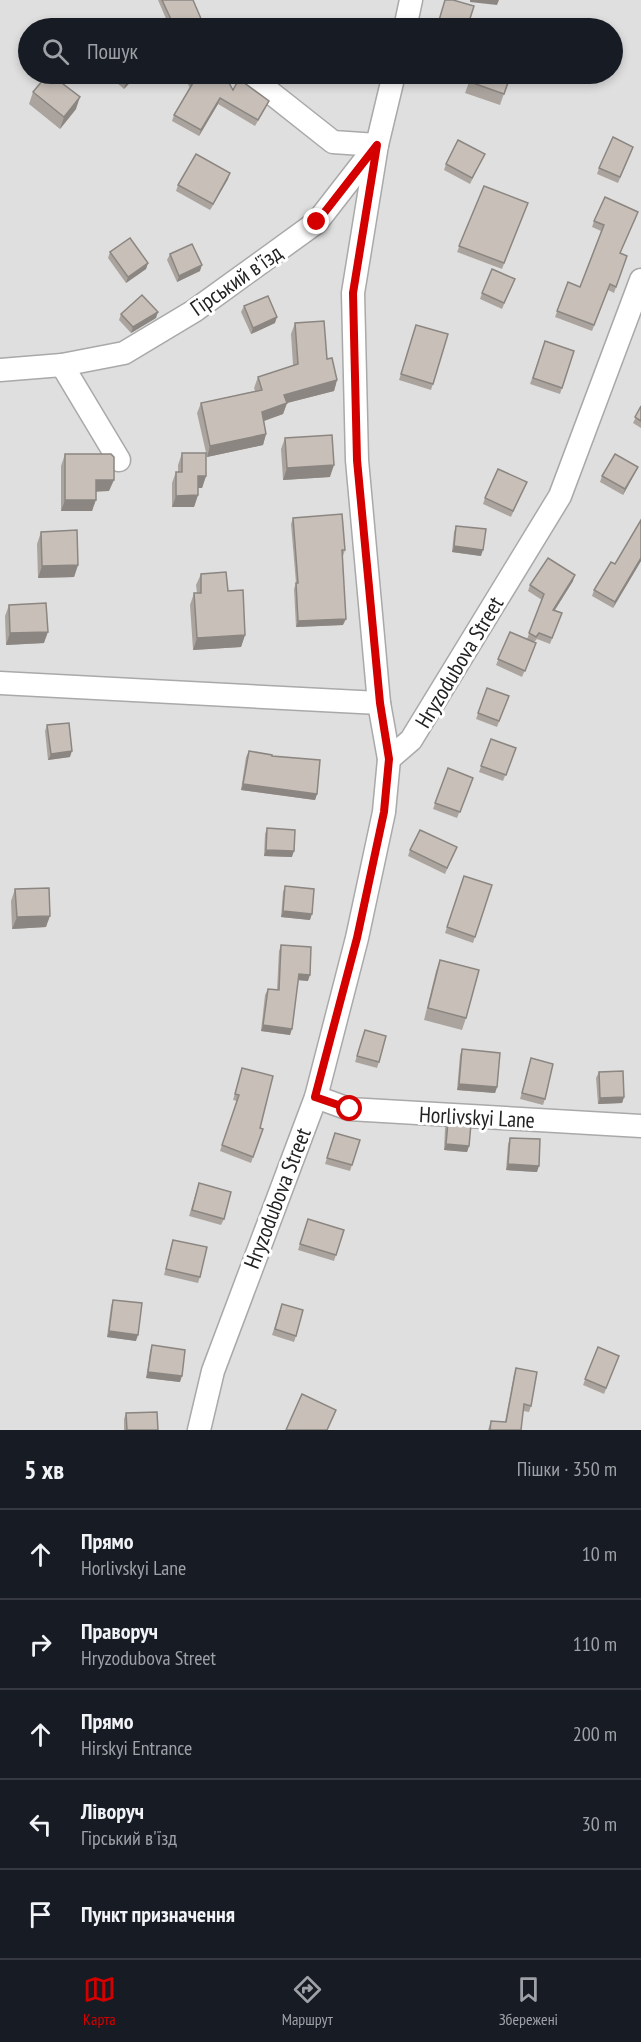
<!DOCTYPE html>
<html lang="uk">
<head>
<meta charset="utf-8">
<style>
	:root { --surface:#171b24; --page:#20242c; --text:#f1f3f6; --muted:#9ea1a6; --line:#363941; --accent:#d40000 }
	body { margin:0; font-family:"PT Sans Narrow",sans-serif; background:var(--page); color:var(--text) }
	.stop { position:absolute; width:18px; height:18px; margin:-14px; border:4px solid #d40000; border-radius:50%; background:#fff }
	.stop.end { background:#d40000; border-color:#fff; box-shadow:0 2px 6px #0008 }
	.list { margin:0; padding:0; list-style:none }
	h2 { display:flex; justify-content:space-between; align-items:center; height:78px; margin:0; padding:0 24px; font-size:26px }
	h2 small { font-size:20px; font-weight:400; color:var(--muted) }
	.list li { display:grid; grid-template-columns:39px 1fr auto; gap:18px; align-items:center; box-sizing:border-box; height:90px; padding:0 24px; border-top:2px solid var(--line) }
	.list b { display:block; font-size:22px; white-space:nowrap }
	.list p { margin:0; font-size:20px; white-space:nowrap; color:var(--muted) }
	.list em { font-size:20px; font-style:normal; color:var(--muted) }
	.icon { flex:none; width:33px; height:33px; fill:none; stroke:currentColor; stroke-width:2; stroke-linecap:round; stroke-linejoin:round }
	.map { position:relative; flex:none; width:641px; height:1430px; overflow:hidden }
	.search { position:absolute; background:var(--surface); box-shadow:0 3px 9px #0003; left:18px; right:18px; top:18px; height:66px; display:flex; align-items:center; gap:15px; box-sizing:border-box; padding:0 21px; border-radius:33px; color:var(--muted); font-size:22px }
	.sheet { height:528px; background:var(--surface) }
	nav { display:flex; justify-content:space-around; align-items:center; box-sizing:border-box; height:84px; border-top:2px solid var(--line); background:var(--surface); font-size:16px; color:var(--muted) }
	nav a { display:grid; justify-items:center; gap:3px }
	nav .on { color:var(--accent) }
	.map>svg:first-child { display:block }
	.residential { fill:#e0dfdf; fill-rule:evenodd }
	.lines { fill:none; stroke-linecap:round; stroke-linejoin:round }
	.minor-casing { stroke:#a9a9a9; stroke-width:25 }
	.minor { stroke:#fff; stroke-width:22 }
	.wall { fill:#aba49e }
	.shaded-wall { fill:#8b8681 }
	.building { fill:#c7bfb8; stroke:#8b8681; stroke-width:1.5 }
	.route { stroke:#d40000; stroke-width:8 }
	.labels { text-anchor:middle; stroke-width:6; stroke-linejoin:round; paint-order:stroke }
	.street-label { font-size:22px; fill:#222; stroke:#fff }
</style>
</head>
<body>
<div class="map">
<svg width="641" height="1430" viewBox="0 0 641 1430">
	<rect width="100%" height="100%" fill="#f2efe9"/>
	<path class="residential" d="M 0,0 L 641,0 L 641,1430 L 0,1430 ZM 28,28 L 612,28 L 612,74 L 28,74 Z"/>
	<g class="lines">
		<g class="minor-casing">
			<g id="minor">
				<path d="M 405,28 L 411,0"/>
				<path d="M 247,74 L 333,142 L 377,145"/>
				<path d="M 62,365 L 119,460"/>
				<path d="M 0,370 L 62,365 L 124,353 L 194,311 L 317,222 L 376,146"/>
				<path d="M 0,683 L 379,703"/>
				<path d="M 389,759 L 411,740 L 560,496 L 641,280"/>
				<path d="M 316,1097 L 349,1109 L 641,1126"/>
				<path d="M 199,1430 L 213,1371 L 316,1097 L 357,938 L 384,812 L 389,759 L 379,703 L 357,460 L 353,293 L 377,145 L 394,74"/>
			</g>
		</g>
		<use href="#minor" class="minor"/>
	</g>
	<g class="wall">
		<path d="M 158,0 L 193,0 L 202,21 L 200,27 L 196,28 L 170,28 Z"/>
		<path d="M 107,74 L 138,74 L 124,89 Z"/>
		<path d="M 183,74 L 224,74 L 233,90 L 266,107 L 255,126 L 218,104 L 199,136 L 172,121 L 174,115 L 190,88 Z"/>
		<path d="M 472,74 L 511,74 L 500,105 L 465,93 Z"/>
		<path d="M 33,92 L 76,109 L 60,129 L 29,104 Z"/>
		<path d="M 631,153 L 618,183 L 597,174 L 599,168 Z"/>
		<path d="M 485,154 L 470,184 L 444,170 L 446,164 Z"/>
		<path d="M 228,179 L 210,210 L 176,191 L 178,185 Z"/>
		<path d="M 484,186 L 528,203 L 502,269 L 457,252 Z"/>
		<path d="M 636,218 L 620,253 L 627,256 L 614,293 L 608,290 L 592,331 L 555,317 L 568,282 L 580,287 L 601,231 L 592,227 L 594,221 Z"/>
		<path d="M 110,252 L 148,263 L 146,269 L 126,283 L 108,258 Z"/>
		<path d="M 170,254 L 200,271 L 177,282 L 167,260 Z"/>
		<path d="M 515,279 L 502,309 L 480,299 L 482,293 Z"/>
		<path d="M 244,306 L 275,323 L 251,334 L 241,312 Z"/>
		<path d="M 121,314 L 156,318 L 131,333 L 119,320 Z"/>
		<path d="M 295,323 L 327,359 L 337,380 L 334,391 L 287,403 L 283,414 L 264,421 L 266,434 L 263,445 L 207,457 L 197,413 L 201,403 L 255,391 L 254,388 L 258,377 L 293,365 L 291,334 Z"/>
		<path d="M 414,331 L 433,384 L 431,390 L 399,380 Z"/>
		<path d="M 545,341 L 574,351 L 560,394 L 530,384 Z"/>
		<path d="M 641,406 L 641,428 L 633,423 Z"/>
		<path d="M 285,438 L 330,477 L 283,480 L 281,449 Z"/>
		<path d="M 182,453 L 206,476 L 202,488 L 198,488 L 198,495 L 194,507 L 172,507 L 172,483 L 176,472 L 178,472 L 178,465 Z"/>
		<path d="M 65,454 L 109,491 L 96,491 L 92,511 L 61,511 L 61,466 Z"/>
		<path d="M 638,467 L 635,473 L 623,495 L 600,482 L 602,476 Z"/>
		<path d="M 527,482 L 511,517 L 483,504 L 485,498 Z"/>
		<path d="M 293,518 L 345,550 L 343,556 L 343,625 L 296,627 L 294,589 L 296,583 L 291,524 Z"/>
		<path d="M 641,520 L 641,561 L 613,608 L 592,596 L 594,590 L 615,564 Z"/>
		<path d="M 456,526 L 481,556 L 452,552 L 454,532 Z"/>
		<path d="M 41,532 L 78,565 L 74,577 L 38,578 L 37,544 Z"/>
		<path d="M 201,574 L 228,591 L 245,635 L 241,647 L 193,650 L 190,605 L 194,593 L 197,593 L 196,585 Z"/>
		<path d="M 573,581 L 555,610 L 562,613 L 550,644 L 537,639 L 534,642 L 534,649 L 522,677 L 496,665 L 510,632 L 527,639 L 542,600 L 528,591 L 530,585 Z"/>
		<path d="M 9,605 L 44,643 L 6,645 L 5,616 Z"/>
		<path d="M 487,688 L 509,696 L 497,727 L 476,719 Z"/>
		<path d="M 47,725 L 70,757 L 48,760 L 45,731 Z"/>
		<path d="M 491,739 L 516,748 L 503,781 L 479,772 Z"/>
		<path d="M 249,751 L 272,756 L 317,794 L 315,800 L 241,790 L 246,757 Z"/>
		<path d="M 448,768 L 473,778 L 457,818 L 433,809 Z"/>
		<path d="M 267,828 L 292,857 L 264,856 L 265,834 Z"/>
		<path d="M 457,847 L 445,874 L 408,856 L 410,850 Z"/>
		<path d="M 464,876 L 492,885 L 473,943 L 445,933 Z"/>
		<path d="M 285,886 L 310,920 L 281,917 L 283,892 Z"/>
		<path d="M 15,889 L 46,927 L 12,929 L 11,901 Z"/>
		<path d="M 281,945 L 308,981 L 298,980 L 290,1035 L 261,1031 L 265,995 L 268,989 L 277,990 L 279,951 Z"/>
		<path d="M 440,960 L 466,1018 L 462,1030 L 424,1020 L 436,971 Z"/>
		<path d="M 363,1036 L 379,1062 L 377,1068 L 355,1062 Z"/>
		<path d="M 462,1049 L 497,1087 L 495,1093 L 457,1090 L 460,1055 Z"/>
		<path d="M 531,1058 L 545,1099 L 543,1105 L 520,1099 Z"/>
		<path d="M 242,1068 L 260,1128 L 263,1129 L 251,1163 L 220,1151 L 237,1101 L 233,1100 Z"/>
		<path d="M 599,1072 L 624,1097 L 622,1103 L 598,1104 L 596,1078 Z"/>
		<path d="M 448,1122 L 469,1146 L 467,1152 L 444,1150 L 445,1128 Z"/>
		<path d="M 335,1133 L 352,1165 L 350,1171 L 325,1164 Z"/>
		<path d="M 510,1138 L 537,1172 L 506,1170 L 508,1144 Z"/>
		<path d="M 199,1183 L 224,1219 L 221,1225 L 189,1216 Z"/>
		<path d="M 308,1219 L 344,1230 L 334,1261 L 298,1250 Z"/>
		<path d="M 173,1240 L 200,1277 L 198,1283 L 164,1275 Z"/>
		<path d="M 113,1300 L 136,1341 L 107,1337 L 111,1306 Z"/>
		<path d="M 282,1304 L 296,1336 L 294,1342 L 272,1335 Z"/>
		<path d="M 152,1345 L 180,1382 L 146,1378 L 150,1351 Z"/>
		<path d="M 598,1347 L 619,1356 L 604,1394 L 583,1385 Z"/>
		<path d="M 516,1368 L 531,1406 L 529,1412 L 523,1411 L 521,1430 L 488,1430 L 491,1421 L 505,1422 L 514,1374 Z"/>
		<path d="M 126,1413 L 158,1430 L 124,1430 L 124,1419 Z"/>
	</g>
	<g class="shaded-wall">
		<path d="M 470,0 L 499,0 L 497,5 L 470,2 Z"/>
		<path d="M 202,21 L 200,27 L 196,28 L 184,28 Z"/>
		<path d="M 131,74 L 138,74 L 124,89 L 128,77 Z"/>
		<path d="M 80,97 L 76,109 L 60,129 L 64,117 Z"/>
		<path d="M 220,98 L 218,104 L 199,136 L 201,130 Z"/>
		<path d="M 230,173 L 228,179 L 210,210 L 213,204 Z"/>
		<path d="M 148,263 L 146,269 L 126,283 L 128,277 Z"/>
		<path d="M 202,265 L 200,271 L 177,282 L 179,276 Z"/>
		<path d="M 158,312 L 156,318 L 131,333 L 133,327 Z"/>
		<path d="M 277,317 L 275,323 L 251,334 L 253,328 Z"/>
		<path d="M 337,380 L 334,391 L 287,403 L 283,414 L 258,423 L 262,412 L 284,395 Z"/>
		<path d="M 266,434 L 263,445 L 207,457 L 210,446 Z"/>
		<path d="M 334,465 L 330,477 L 283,480 L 287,468 Z"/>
		<path d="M 638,467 L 635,473 L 623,495 L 625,489 Z"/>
		<path d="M 198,476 L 206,476 L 202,488 L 194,488 Z"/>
		<path d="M 96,480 L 114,480 L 109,491 L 92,492 Z"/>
		<path d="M 198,495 L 194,507 L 172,507 L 176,496 Z"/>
		<path d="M 65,500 L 96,500 L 92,511 L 61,511 Z"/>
		<path d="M 454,546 L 483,550 L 481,556 L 452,552 Z"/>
		<path d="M 641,558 L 641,561 L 613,608 L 615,602 Z"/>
		<path d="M 78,565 L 74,577 L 38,578 L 42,566 Z"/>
		<path d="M 575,575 L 573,581 L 551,616 L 553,610 Z"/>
		<path d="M 346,619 L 343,625 L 296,627 L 298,621 Z"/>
		<path d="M 48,632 L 44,643 L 6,645 L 10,633 Z"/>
		<path d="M 245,635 L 241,647 L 193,650 L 197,638 Z"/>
		<path d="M 72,751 L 70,757 L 48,760 L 51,754 Z"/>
		<path d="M 243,784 L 317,794 L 315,800 L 241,790 Z"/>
		<path d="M 266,850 L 294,851 L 292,857 L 264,856 Z"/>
		<path d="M 283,911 L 312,914 L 310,920 L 281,917 Z"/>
		<path d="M 50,916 L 46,927 L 12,929 L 17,917 Z"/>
		<path d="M 299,974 L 310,975 L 308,981 L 297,980 Z"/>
		<path d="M 263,1025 L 292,1029 L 290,1035 L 261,1031 Z"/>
		<path d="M 459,1084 L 497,1087 L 495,1093 L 457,1090 Z"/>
		<path d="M 624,1097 L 622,1103 L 598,1104 L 600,1098 Z"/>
		<path d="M 446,1144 L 469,1146 L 467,1152 L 444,1150 Z"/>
		<path d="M 508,1164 L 539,1166 L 537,1172 L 506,1170 Z"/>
		<path d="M 109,1331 L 138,1335 L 136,1341 L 107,1337 Z"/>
		<path d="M 148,1372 L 182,1376 L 180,1382 L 146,1378 Z"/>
	</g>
	<g class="building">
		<path d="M 162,0 L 193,0 L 202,21 L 184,28 L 175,28 Z"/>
		<path d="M 445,0 L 453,0 L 474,6 L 467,28 L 440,28 L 437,27 Z"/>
		<path d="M 48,74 L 50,74 L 80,97 L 64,117 L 33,92 Z"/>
		<path d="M 124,74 L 131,74 L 128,77 Z"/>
		<path d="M 188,74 L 224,74 L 233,90 L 239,79 L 269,101 L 258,120 L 220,98 L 201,130 L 174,115 L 193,83 Z"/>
		<path d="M 473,74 L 511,74 L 504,94 L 470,82 Z"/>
		<path d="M 613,137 L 633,147 L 620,177 L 599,168 Z"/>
		<path d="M 458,140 L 485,154 L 472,178 L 446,164 Z"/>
		<path d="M 196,154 L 230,173 L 213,204 L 178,185 Z"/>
		<path d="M 484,186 L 528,203 L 504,263 L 459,246 Z"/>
		<path d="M 605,197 L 638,212 L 620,253 L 627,256 L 616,287 L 610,284 L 594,325 L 557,311 L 568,282 L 580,287 L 604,225 L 594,221 Z"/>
		<path d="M 130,238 L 148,263 L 128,277 L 110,252 Z"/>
		<path d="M 192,244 L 202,265 L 179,276 L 170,254 Z"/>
		<path d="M 492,269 L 515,279 L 504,303 L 482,293 Z"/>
		<path d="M 142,295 L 158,312 L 133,327 L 121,314 Z"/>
		<path d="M 268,296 L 277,317 L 253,328 L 244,306 Z"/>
		<path d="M 324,321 L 327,359 L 332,358 L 337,380 L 284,395 L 287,403 L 262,412 L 266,434 L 210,446 L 201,403 L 262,390 L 258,377 L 298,364 L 295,323 Z"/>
		<path d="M 416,325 L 448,334 L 433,384 L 401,374 Z"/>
		<path d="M 545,341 L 574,351 L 562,388 L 533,378 Z"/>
		<path d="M 641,406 L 641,421 L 635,417 Z"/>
		<path d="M 332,435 L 334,465 L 287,468 L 285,438 Z"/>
		<path d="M 182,453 L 206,453 L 206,476 L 198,476 L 198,495 L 176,496 L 176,472 L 182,472 Z"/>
		<path d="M 65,454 L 111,454 L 114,457 L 114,480 L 96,480 L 96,500 L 65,500 Z"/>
		<path d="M 615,454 L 638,467 L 625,489 L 602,476 Z"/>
		<path d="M 498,469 L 527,482 L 513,511 L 485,498 Z"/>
		<path d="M 342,514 L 345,550 L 342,550 L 346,619 L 298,621 L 296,583 L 298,583 L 293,518 Z"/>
		<path d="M 641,520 L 641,558 L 615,602 L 594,590 L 611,562 L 615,564 Z"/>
		<path d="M 456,526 L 486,529 L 483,550 L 454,546 Z"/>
		<path d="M 77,530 L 78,565 L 42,566 L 41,532 Z"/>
		<path d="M 548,558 L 575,575 L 553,610 L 562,613 L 552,638 L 539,633 L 536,637 L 529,633 L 544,594 L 530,585 Z"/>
		<path d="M 226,572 L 228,591 L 243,590 L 245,635 L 197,638 L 194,593 L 201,593 L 201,574 Z"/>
		<path d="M 46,603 L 48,632 L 10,633 L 9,605 Z"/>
		<path d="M 510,632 L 536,643 L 525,671 L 498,659 Z"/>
		<path d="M 487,688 L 509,696 L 499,721 L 478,713 Z"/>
		<path d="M 69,723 L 72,751 L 51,754 L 47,725 Z"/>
		<path d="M 491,739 L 516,748 L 506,775 L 481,766 Z"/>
		<path d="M 249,751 L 272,755 L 272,756 L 320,760 L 317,794 L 243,784 Z"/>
		<path d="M 448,768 L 473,778 L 460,812 L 435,803 Z"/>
		<path d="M 267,828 L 295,830 L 294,851 L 266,850 Z"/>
		<path d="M 420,830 L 457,847 L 447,868 L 410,850 Z"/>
		<path d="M 464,876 L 492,885 L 475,937 L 447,927 Z"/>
		<path d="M 285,886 L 314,889 L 312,914 L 283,911 Z"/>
		<path d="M 49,888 L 50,916 L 17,917 L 15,889 Z"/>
		<path d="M 281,945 L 311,947 L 310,975 L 299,974 L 292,1029 L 263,1025 L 268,989 L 279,990 Z"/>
		<path d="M 440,960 L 479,970 L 466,1018 L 428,1008 Z"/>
		<path d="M 365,1030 L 386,1036 L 379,1062 L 357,1056 Z"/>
		<path d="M 462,1049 L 500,1053 L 497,1087 L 459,1084 Z"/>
		<path d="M 531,1058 L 553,1064 L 545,1099 L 522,1093 Z"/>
		<path d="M 242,1068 L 273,1076 L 260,1128 L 263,1129 L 253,1157 L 222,1145 L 239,1095 L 235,1094 Z"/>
		<path d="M 623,1071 L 624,1097 L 600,1098 L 599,1072 Z"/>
		<path d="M 448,1122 L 471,1124 L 469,1146 L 446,1144 Z"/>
		<path d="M 335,1133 L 360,1140 L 352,1165 L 327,1158 Z"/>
		<path d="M 510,1138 L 540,1139 L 539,1166 L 508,1164 Z"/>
		<path d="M 199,1183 L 231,1192 L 224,1219 L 192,1210 Z"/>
		<path d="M 308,1219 L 344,1230 L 336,1255 L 300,1244 Z"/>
		<path d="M 173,1240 L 207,1247 L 200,1277 L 166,1269 Z"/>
		<path d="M 113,1300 L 142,1303 L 138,1335 L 109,1331 Z"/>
		<path d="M 282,1304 L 303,1310 L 296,1336 L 275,1329 Z"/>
		<path d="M 152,1345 L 185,1350 L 182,1376 L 148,1372 Z"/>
		<path d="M 598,1347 L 619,1356 L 606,1388 L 585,1379 Z"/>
		<path d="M 516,1368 L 537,1372 L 531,1406 L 524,1404 L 521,1430 L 490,1430 L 491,1421 L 506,1422 Z"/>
		<path d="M 302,1394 L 336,1410 L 327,1430 L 286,1430 Z"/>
		<path d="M 157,1412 L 158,1430 L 127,1430 L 126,1413 Z"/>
	</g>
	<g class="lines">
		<path class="route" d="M 317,222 L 377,145 L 353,293 L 357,460 L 380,703 L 389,759 L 384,812 L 357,938 L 315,1097 L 350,1109"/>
	</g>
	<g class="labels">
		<g class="street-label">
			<text transform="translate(236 280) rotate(-35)" y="8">Гірський в'їзд</text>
			<text transform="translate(459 662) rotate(-59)" y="8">Hryzodubova Street</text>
			<text transform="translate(477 1117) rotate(3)" y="8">Horlivskyi Lane</text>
			<text transform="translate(277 1198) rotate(-69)" y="8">Hryzodubova Street</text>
		</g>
	</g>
</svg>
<div class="stop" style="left:350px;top:1109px"></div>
<div class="stop end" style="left:317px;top:222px"></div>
<div class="search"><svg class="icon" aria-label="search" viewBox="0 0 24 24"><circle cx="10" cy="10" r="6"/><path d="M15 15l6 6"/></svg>Пошук</div>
</div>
<section class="sheet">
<h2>5 хв<small>Пішки · 350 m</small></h2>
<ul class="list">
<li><svg class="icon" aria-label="ahead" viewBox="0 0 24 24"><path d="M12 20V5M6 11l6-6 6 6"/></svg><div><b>Прямо</b><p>Horlivskyi Lane</p></div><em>10 m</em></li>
<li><svg class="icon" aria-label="right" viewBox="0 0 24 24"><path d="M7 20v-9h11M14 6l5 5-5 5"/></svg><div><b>Праворуч</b><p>Hryzodubova Street</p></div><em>110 m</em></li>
<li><svg class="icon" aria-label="ahead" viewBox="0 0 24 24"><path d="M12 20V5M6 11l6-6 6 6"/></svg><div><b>Прямо</b><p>Hirskyi Entrance</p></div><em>200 m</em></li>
<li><svg class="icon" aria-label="left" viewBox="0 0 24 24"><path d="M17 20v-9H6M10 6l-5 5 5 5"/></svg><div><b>Ліворуч</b><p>Гірський в'їзд</p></div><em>30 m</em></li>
<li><svg class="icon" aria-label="arrive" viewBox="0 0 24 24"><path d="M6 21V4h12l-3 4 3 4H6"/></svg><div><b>Пункт призначення</b></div></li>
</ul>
</section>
<nav>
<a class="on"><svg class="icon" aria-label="map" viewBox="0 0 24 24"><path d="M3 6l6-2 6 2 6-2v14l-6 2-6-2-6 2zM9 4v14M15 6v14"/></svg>Карта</a>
<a><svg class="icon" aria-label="directions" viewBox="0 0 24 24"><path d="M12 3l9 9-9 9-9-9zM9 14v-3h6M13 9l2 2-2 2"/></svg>Маршрут</a>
<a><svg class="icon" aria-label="saved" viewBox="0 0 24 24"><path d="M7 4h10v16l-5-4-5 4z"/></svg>Збережені</a>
</nav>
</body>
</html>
